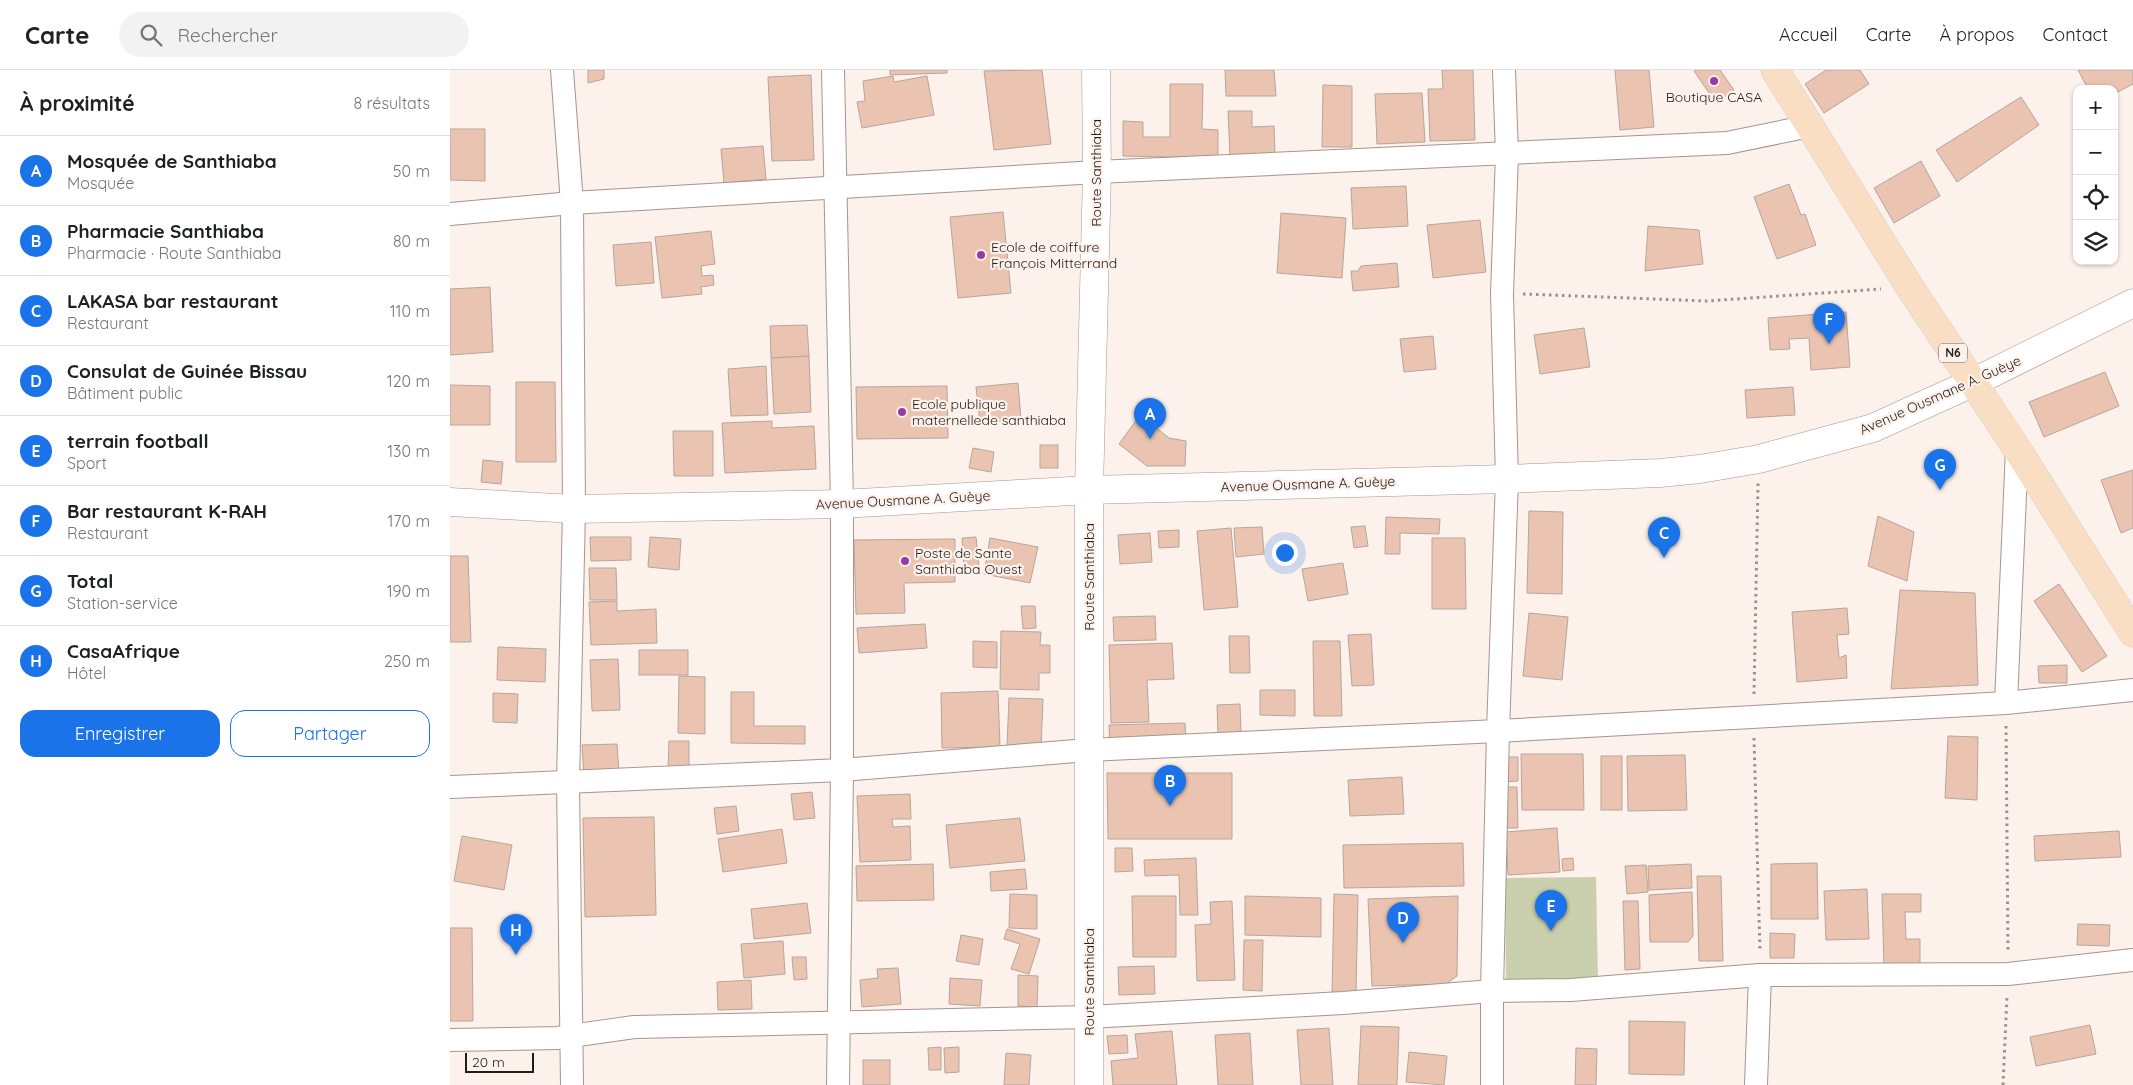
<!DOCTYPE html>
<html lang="fr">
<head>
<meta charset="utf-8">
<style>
	:root { --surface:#fff; --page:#f2f2f2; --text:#202124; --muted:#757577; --line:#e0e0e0; --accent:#1a73e8 }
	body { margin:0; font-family:Quicksand,sans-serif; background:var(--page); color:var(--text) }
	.controls { position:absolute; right:15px; top:15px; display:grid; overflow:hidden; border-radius:10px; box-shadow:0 1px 4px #0004 }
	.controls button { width:45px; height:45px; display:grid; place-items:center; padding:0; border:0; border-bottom:1px solid var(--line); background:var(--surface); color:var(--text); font:25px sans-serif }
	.scale { position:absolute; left:15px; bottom:12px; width:69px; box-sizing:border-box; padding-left:5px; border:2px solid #231d19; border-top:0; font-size:14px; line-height:18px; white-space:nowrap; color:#231d19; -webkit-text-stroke:4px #fdf1eb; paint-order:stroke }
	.you { position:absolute; left:834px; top:482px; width:18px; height:18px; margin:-12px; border:4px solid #fff; border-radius:50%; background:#1a73e8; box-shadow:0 0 0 8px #1a73e833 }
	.badge { display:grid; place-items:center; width:32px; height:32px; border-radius:50%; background:var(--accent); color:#fff; font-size:16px; font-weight:700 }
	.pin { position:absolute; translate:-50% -41px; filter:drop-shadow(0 1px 2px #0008) }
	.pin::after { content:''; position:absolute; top:26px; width:18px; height:15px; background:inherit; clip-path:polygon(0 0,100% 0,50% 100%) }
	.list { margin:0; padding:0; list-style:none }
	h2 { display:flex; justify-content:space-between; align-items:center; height:65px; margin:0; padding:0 20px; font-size:21px }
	h2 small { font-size:16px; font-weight:400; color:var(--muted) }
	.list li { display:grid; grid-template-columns:32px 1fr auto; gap:15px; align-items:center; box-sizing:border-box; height:70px; padding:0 20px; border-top:1px solid var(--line) }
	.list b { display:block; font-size:19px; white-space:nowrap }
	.list p { margin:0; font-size:16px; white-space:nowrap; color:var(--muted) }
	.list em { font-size:16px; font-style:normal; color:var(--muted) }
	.actions { display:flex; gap:10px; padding:15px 20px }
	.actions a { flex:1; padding:11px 0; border:1px solid var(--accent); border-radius:15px; text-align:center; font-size:18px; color:var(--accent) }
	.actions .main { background:var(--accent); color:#fff }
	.icon { flex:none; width:28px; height:28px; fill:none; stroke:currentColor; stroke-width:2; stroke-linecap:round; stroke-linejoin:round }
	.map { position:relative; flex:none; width:1683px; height:1015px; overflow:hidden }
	header { display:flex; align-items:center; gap:30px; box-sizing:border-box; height:70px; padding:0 25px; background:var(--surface); border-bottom:1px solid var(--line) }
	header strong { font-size:24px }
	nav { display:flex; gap:28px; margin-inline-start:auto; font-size:18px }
	.search { width:350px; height:45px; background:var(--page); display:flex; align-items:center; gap:12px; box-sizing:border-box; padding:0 18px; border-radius:28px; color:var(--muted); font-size:19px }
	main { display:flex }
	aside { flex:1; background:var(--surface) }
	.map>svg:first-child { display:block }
	.green { fill:#cacfad }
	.building { fill:#eac4b1; stroke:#b7a59c }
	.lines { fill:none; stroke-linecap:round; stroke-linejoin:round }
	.street-casing { stroke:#a6958c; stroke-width:24 }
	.secondary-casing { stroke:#a6958c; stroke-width:29 }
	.primary-casing { stroke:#d3d2d1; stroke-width:29 }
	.path { stroke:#9a918c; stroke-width:3; stroke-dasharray:2.5 4; stroke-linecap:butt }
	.street { stroke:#fff; stroke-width:22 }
	.secondary { stroke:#fff; stroke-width:28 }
	.primary { stroke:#fadec4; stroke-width:28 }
	.poi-dot { fill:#983ba4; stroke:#fdf1eb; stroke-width:2 }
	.labels { text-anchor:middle; stroke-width:4.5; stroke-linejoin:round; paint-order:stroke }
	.shield { fill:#fdf1eb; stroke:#645d58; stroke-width:1 }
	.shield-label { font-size:12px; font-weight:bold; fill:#231d19 }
	.poi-label { font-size:14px; fill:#231d19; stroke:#fdf1eb; text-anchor:start }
	.street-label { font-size:14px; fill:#231d19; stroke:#fdf1eb }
</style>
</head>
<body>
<header>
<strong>Carte</strong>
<div class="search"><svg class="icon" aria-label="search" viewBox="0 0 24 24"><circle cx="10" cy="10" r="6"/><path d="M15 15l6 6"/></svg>Rechercher</div>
<nav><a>Accueil</a><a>Carte</a><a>À propos</a><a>Contact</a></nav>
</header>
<main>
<aside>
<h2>À proximité<small>8 résultats</small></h2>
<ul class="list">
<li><span class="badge">A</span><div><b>Mosquée de Santhiaba</b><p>Mosquée</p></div><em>50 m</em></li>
<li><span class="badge">B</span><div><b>Pharmacie Santhiaba</b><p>Pharmacie · Route Santhiaba</p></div><em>80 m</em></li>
<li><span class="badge">C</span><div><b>LAKASA bar restaurant</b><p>Restaurant</p></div><em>110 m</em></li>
<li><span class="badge">D</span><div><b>Consulat de Guinée Bissau</b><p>Bâtiment public</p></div><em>120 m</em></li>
<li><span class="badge">E</span><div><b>terrain football</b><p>Sport</p></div><em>130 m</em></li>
<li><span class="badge">F</span><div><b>Bar restaurant K-RAH</b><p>Restaurant</p></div><em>170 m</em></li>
<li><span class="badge">G</span><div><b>Total</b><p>Station-service</p></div><em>190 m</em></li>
<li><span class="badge">H</span><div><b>CasaAfrique</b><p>Hôtel</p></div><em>250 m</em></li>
</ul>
<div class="actions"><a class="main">Enregistrer</a><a>Partager</a></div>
</aside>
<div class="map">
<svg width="1683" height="1015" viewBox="0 0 1683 1015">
	<rect width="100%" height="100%" fill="#fdf1eb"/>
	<path class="green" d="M 1146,807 L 1148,913 L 1056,914 L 1055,808 Z"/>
	<g class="building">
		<path d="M 138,0 L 154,0 L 154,9 L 138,13 Z"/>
		<path d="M 440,0 L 497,0 L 497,3 L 440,5 Z"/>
		<path d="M 592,0 L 601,74 L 544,80 L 534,1 Z"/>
		<path d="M 775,0 L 824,0 L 826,26 L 776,26 Z"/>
		<path d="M 992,0 L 1023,0 L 1025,70 L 980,71 L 978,19 L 993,19 Z"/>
		<path d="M 1165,0 L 1199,0 L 1204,57 L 1170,60 Z"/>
		<path d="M 1246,0 L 1270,0 L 1284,20 L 1266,33 L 1244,1 Z"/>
		<path d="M 1376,0 L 1410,0 L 1419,14 L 1374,43 L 1355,14 Z"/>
		<path d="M 1628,0 L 1683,0 L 1683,14 L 1664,24 L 1664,19 L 1638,19 Z"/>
		<path d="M 361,5 L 364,90 L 322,91 L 318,7 Z"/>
		<path d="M 443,6 L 444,12 L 477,6 L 484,45 L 412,58 L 407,32 L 415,31 L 413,11 Z"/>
		<path d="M 720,14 L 753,14 L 752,59 L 768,60 L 768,88 L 673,86 L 673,51 L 693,52 L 693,67 L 720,67 Z"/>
		<path d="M 873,15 L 902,16 L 902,77 L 872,77 Z"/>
		<path d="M 972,23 L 975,72 L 927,74 L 925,24 Z"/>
		<path d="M 1571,27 L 1589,55 L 1507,112 L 1486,80 Z"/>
		<path d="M 778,41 L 802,41 L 802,57 L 824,56 L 825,84 L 780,85 Z"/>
		<path d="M 0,59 L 35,59 L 35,111 L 0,110 Z"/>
		<path d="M 313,76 L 316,109 L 274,113 L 271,79 Z"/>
		<path d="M 1471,91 L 1490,126 L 1444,153 L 1424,118 Z"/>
		<path d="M 1339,114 L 1351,145 L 1355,144 L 1366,175 L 1327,189 L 1304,127 Z"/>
		<path d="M 956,116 L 958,156 L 903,159 L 901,118 Z"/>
		<path d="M 553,142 L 561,223 L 508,228 L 500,147 Z"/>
		<path d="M 831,143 L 896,148 L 892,208 L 827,203 Z"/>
		<path d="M 1030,150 L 1036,202 L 983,208 L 977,155 Z"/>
		<path d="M 1198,156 L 1249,160 L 1253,194 L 1195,201 Z"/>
		<path d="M 261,161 L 265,194 L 251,196 L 252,206 L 263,205 L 264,215 L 251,217 L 252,224 L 212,228 L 205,167 Z"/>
		<path d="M 201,172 L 204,213 L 166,216 L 163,175 Z"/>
		<path d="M 947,193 L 949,217 L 903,221 L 901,201 L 908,201 L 911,196 Z"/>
		<path d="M 40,217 L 43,282 L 0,285 L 0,219 Z"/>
		<path d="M 1396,242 L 1400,297 L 1361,300 L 1359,268 L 1339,269 L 1340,279 L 1320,280 L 1318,248 Z"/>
		<path d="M 357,255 L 359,286 L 321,288 L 320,256 Z"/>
		<path d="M 1134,258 L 1140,297 L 1090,304 L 1084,265 Z"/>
		<path d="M 983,266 L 986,299 L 954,302 L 950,269 Z"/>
		<path d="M 359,286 L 361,342 L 324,344 L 321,288 Z"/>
		<path d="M 316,296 L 318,345 L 281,346 L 278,299 Z"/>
		<path d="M 1655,302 L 1669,336 L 1594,367 L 1579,332 Z"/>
		<path d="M 66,312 L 105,312 L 106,392 L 66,392 Z"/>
		<path d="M 568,313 L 571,349 L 530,353 L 526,317 Z"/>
		<path d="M 0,315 L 40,316 L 40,355 L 0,355 Z"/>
		<path d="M 497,316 L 498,368 L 407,369 L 406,317 Z"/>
		<path d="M 1343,317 L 1345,345 L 1297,348 L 1295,320 Z"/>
		<path d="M 690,345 L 719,368 L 736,371 L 735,396 L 697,396 L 669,374 Z"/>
		<path d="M 322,351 L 322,358 L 364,356 L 366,399 L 275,403 L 272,353 Z"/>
		<path d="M 223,361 L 263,361 L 263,406 L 224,406 Z"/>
		<rect x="590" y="375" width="18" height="23"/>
		<path d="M 523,378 L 544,382 L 541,402 L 519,398 Z"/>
		<path d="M 33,390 L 53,392 L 51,414 L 31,412 Z"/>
		<path d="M 1683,400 L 1683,458 L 1671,463 L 1651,410 Z"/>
		<path d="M 1079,441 L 1113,442 L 1112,524 L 1077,523 Z"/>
		<path d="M 1428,446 L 1464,462 L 1457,511 L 1418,496 Z"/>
		<path d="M 936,447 L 990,449 L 989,464 L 950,463 L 950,484 L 935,484 Z"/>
		<path d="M 915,456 L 918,476 L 904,478 L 901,457 Z"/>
		<path d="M 812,457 L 814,484 L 786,487 L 784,458 Z"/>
		<path d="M 781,458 L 788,537 L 754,540 L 747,461 Z"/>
		<path d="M 729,460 L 729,477 L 709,478 L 708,461 Z"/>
		<path d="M 700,463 L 702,492 L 670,494 L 668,465 Z"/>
		<path d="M 140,467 L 181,467 L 181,490 L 141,491 Z"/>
		<path d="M 200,467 L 231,469 L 229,500 L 198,497 Z"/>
		<path d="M 526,467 L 529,497 L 514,498 L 512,468 Z"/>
		<path d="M 540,468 L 588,477 L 580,513 L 534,504 Z"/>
		<path d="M 982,468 L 1015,468 L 1016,539 L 982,539 Z"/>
		<path d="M 505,469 L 505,512 L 454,513 L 455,543 L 406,544 L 404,470 Z"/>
		<path d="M 0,486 L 18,486 L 21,572 L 0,572 Z"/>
		<path d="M 893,493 L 898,524 L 858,531 L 852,499 Z"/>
		<path d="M 139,498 L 166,498 L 167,530 L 140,530 Z"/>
		<path d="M 1609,514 L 1657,586 L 1632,602 L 1584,531 Z"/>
		<path d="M 1450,520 L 1525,523 L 1528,615 L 1441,619 Z"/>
		<path d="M 167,531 L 167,541 L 206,539 L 207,573 L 141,575 L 139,532 Z"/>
		<path d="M 571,536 L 585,536 L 586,558 L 573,559 Z"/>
		<path d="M 1397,538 L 1399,564 L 1387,565 L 1389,588 L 1396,585 L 1397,608 L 1347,612 L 1342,542 Z"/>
		<path d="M 1079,543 L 1118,547 L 1112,610 L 1073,606 Z"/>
		<path d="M 705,546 L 706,570 L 664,571 L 663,547 Z"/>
		<path d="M 475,554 L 477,578 L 409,583 L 407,558 Z"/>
		<path d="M 551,561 L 591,562 L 590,575 L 600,575 L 600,603 L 589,603 L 589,620 L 550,619 Z"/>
		<path d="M 921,564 L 924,615 L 902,616 L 898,565 Z"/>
		<path d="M 779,566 L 799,566 L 800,603 L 780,603 Z"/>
		<path d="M 523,571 L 547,572 L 547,598 L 523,597 Z"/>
		<path d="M 863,571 L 890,571 L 892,646 L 864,646 Z"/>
		<path d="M 722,573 L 724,609 L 697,610 L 699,652 L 661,653 L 659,575 Z"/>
		<path d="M 48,577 L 96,579 L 95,612 L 47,610 Z"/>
		<rect x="189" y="580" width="49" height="25"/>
		<path d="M 168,589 L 170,640 L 142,641 L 140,590 Z"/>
		<path d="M 1617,595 L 1617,613 L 1589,613 L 1588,596 Z"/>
		<path d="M 229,606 L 255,607 L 255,664 L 228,663 Z"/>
		<path d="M 810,620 L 845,620 L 845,646 L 810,645 Z"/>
		<path d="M 548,621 L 550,677 L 492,678 L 491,623 Z"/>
		<path d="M 281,622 L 304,622 L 304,656 L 355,656 L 355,674 L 281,673 Z"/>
		<path d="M 43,623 L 68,624 L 67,653 L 43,652 Z"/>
		<path d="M 559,628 L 593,629 L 591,678 L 557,676 Z"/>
		<path d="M 790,634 L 791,663 L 768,664 L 767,635 Z"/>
		<path d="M 735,653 L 736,672 L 660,675 L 659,655 Z"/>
		<path d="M 1498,666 L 1528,667 L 1527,730 L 1495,728 Z"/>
		<path d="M 219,671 L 239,671 L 239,699 L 218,698 Z"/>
		<path d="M 167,674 L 169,703 L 134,705 L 132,675 Z"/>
		<path d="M 1071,684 L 1133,684 L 1134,740 L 1072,740 Z"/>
		<path d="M 1235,685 L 1237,740 L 1178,741 L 1177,686 Z"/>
		<rect x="1151" y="686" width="21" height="54"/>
		<path d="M 1051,687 L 1068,687 L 1068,711 L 1052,712 Z"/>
		<path d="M 657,703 L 782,703 L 782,769 L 658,769 Z"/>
		<path d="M 952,707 L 954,744 L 900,746 L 898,710 Z"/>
		<path d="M 1054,717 L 1067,717 L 1068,758 L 1055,758 Z"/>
		<path d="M 362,722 L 365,748 L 344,750 L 341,724 Z"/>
		<path d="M 460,724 L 461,749 L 442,749 L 443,757 L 460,756 L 461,790 L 410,792 L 407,726 Z"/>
		<path d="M 286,736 L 289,761 L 267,764 L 264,738 Z"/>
		<path d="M 204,747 L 206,845 L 135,847 L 133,748 Z"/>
		<path d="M 570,748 L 575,791 L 500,798 L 496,755 Z"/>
		<path d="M 1107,758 L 1110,802 L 1058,805 L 1056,762 Z"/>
		<path d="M 332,759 L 337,793 L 273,802 L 268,769 Z"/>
		<path d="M 1669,761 L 1671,787 L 1585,791 L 1584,766 Z"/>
		<path d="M 12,766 L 62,775 L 54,820 L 4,811 Z"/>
		<path d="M 1013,773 L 1014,816 L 894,818 L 893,775 Z"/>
		<path d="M 665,778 L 682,778 L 683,801 L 665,802 Z"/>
		<path d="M 746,788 L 748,845 L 730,845 L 729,805 L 695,806 L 694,790 Z"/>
		<path d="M 1123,788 L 1124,800 L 1113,801 L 1112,789 Z"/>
		<path d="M 1367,793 L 1368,849 L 1321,849 L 1321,794 Z"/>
		<path d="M 483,794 L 484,830 L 407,831 L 406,796 Z"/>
		<path d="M 1241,794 L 1242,818 L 1199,820 L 1198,796 Z"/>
		<path d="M 1196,795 L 1198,822 L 1177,824 L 1175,796 Z"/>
		<path d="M 575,799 L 577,819 L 541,821 L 540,802 Z"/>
		<path d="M 1247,806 L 1271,806 L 1273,891 L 1249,891 Z"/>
		<path d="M 1417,819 L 1419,869 L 1376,870 L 1374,821 Z"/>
		<path d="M 1242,822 L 1243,866 L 1238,872 L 1200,872 L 1199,825 Z"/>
		<path d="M 560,824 L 587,825 L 587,859 L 559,858 Z"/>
		<path d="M 884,824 L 908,825 L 906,924 L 882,924 Z"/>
		<path d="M 1432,824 L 1471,824 L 1471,842 L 1455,842 L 1456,869 L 1470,869 L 1470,896 L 1434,897 Z"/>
		<path d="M 682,826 L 726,826 L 726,887 L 683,887 Z"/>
		<path d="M 795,826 L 871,828 L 871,867 L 795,865 Z"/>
		<path d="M 1008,826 L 1007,906 L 996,914 L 922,916 L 918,829 Z"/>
		<path d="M 782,831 L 785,910 L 747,911 L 745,855 L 761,854 L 760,832 Z"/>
		<path d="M 1173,831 L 1188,831 L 1190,899 L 1175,900 Z"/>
		<path d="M 357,833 L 361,863 L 304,869 L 301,839 Z"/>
		<path d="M 1628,854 L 1660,855 L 1659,876 L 1627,875 Z"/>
		<path d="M 0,858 L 22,858 L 23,951 L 0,951 Z"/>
		<path d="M 557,859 L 590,869 L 579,904 L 561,899 L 570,874 L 554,869 Z"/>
		<path d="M 1320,863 L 1345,864 L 1344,888 L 1320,888 Z"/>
		<path d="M 511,865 L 533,869 L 529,895 L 506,891 Z"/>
		<path d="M 794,870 L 813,870 L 812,921 L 793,920 Z"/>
		<path d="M 333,871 L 335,904 L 294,908 L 291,874 Z"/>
		<path d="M 342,887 L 356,887 L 357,909 L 344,910 Z"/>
		<path d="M 704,896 L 705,924 L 669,925 L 668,897 Z"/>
		<path d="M 448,898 L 451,934 L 412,937 L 410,910 L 428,908 L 427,899 Z"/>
		<path d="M 568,905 L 588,906 L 587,937 L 568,936 Z"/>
		<path d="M 500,908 L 532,910 L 530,936 L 499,934 Z"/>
		<path d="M 301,910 L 302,939 L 268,940 L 267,912 Z"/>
		<path d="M 1179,951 L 1235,952 L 1234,1005 L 1179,1004 Z"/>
		<path d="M 1640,955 L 1646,984 L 1586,996 L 1580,967 Z"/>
		<path d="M 911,956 L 949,957 L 947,1015 L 908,1015 Z"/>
		<path d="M 879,958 L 883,1015 L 851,1015 L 847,960 Z"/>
		<path d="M 722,961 L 727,1015 L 663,1015 L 661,991 L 688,988 L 685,964 Z"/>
		<path d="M 800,963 L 803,1015 L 768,1015 L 765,965 Z"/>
		<path d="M 677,965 L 678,983 L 659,984 L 657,966 Z"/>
		<path d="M 491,977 L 491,1000 L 479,1000 L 478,978 Z"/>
		<path d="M 509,977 L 509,1002 L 495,1003 L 494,978 Z"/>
		<path d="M 1126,978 L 1147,979 L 1146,1015 L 1125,1015 Z"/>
		<path d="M 959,982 L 997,986 L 994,1015 L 956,1012 Z"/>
		<path d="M 556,983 L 581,985 L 579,1015 L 554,1015 Z"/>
		<rect x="413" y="990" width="27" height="25"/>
	</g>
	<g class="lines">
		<g class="street-casing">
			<g id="street">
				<path d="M 112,0 L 122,133 L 124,439 L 118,713 L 122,1015"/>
				<path d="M 383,0 L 392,434 L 392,700 L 388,1015"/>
				<path d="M 0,144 L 122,133 L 647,102 L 1277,73 L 1360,56"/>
				<path d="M 1556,633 L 1567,379"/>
				<path d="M 0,717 L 392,700 L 638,680 L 1048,661 L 1556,633 L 1683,620"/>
				<path d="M 0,970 L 107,968 L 184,957 L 639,947 L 893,933 L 1042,921 L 1121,920 L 1310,905 L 1558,904 L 1683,890"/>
				<path d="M 1042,1015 L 1042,921 L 1048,661 L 1057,409 L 1052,224 L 1057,84 L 1054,0"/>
				<path d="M 1306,1015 L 1310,905"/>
			</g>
		</g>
		<g class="secondary-casing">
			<g id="secondary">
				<path d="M 0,432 L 124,439 L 392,434 L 639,420 L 1057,409 L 1210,403 L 1250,399 L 1309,389 L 1423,358 L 1522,313 L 1683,233"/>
				<path d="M 639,1015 L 639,420 L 647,102 L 646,0"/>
			</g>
		</g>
		<g class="primary-casing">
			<path id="primary" d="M 1325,0 L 1459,216 L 1567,379 L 1683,563"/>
		</g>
		<g class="path">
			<path d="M 1073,224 L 1257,231 L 1431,219"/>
			<path d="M 1304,624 L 1308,413"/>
			<path d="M 1556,656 L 1558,882"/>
			<path d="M 1304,668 L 1310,882"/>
			<path d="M 1553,1015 L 1557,926"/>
		</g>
		<use href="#street" class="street"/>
		<use href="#secondary" class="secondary"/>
		<use href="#primary" class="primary"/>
	</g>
	<g class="poi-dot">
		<circle cx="1264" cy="11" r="5"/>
		<circle cx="531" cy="185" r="5"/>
		<circle cx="452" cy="342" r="5"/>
		<circle cx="455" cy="491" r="5"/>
	</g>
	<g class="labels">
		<rect class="shield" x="1489" y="273.5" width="28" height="19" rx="4"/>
		<g class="shield-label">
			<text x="1503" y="287">N6</text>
		</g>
		<g class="poi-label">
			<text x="1264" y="32" text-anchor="middle">Boutique CASA</text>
			<text x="541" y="182">Ecole de coiffure<tspan x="541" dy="16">François Mitterrand</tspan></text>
			<text x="462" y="339">Ecole publique<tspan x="462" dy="16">maternellede santhiaba</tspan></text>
			<text x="465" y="488">Poste de Sante<tspan x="465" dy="16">Santhiaba Ouest</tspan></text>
		</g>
		<g class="street-label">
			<text transform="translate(646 103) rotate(-90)" y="5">Route Santhiaba</text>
			<text transform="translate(1490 325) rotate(-24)" y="5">Avenue Ousmane A. Guèye</text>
			<text transform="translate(858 414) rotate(-2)" y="5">Avenue Ousmane A. Guèye</text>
			<text transform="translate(453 430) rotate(-3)" y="5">Avenue Ousmane A. Guèye</text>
			<text transform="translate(639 507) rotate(-90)" y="5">Route Santhiaba</text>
			<text transform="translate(639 912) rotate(-90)" y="5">Route Santhiaba</text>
		</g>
	</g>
</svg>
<div class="controls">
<button>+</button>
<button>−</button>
<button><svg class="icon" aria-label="locate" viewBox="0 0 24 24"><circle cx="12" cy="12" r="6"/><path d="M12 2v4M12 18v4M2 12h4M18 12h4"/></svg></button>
<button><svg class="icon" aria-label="layers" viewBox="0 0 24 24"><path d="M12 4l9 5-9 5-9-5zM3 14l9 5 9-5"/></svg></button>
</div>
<div class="scale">20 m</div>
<div class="you"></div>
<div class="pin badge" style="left:700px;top:369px">A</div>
<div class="pin badge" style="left:720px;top:736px">B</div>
<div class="pin badge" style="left:1214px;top:488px">C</div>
<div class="pin badge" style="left:953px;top:873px">D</div>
<div class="pin badge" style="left:1101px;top:861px">E</div>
<div class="pin badge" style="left:1379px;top:274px">F</div>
<div class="pin badge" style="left:1490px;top:420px">G</div>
<div class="pin badge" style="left:66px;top:885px">H</div>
</div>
</main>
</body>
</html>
